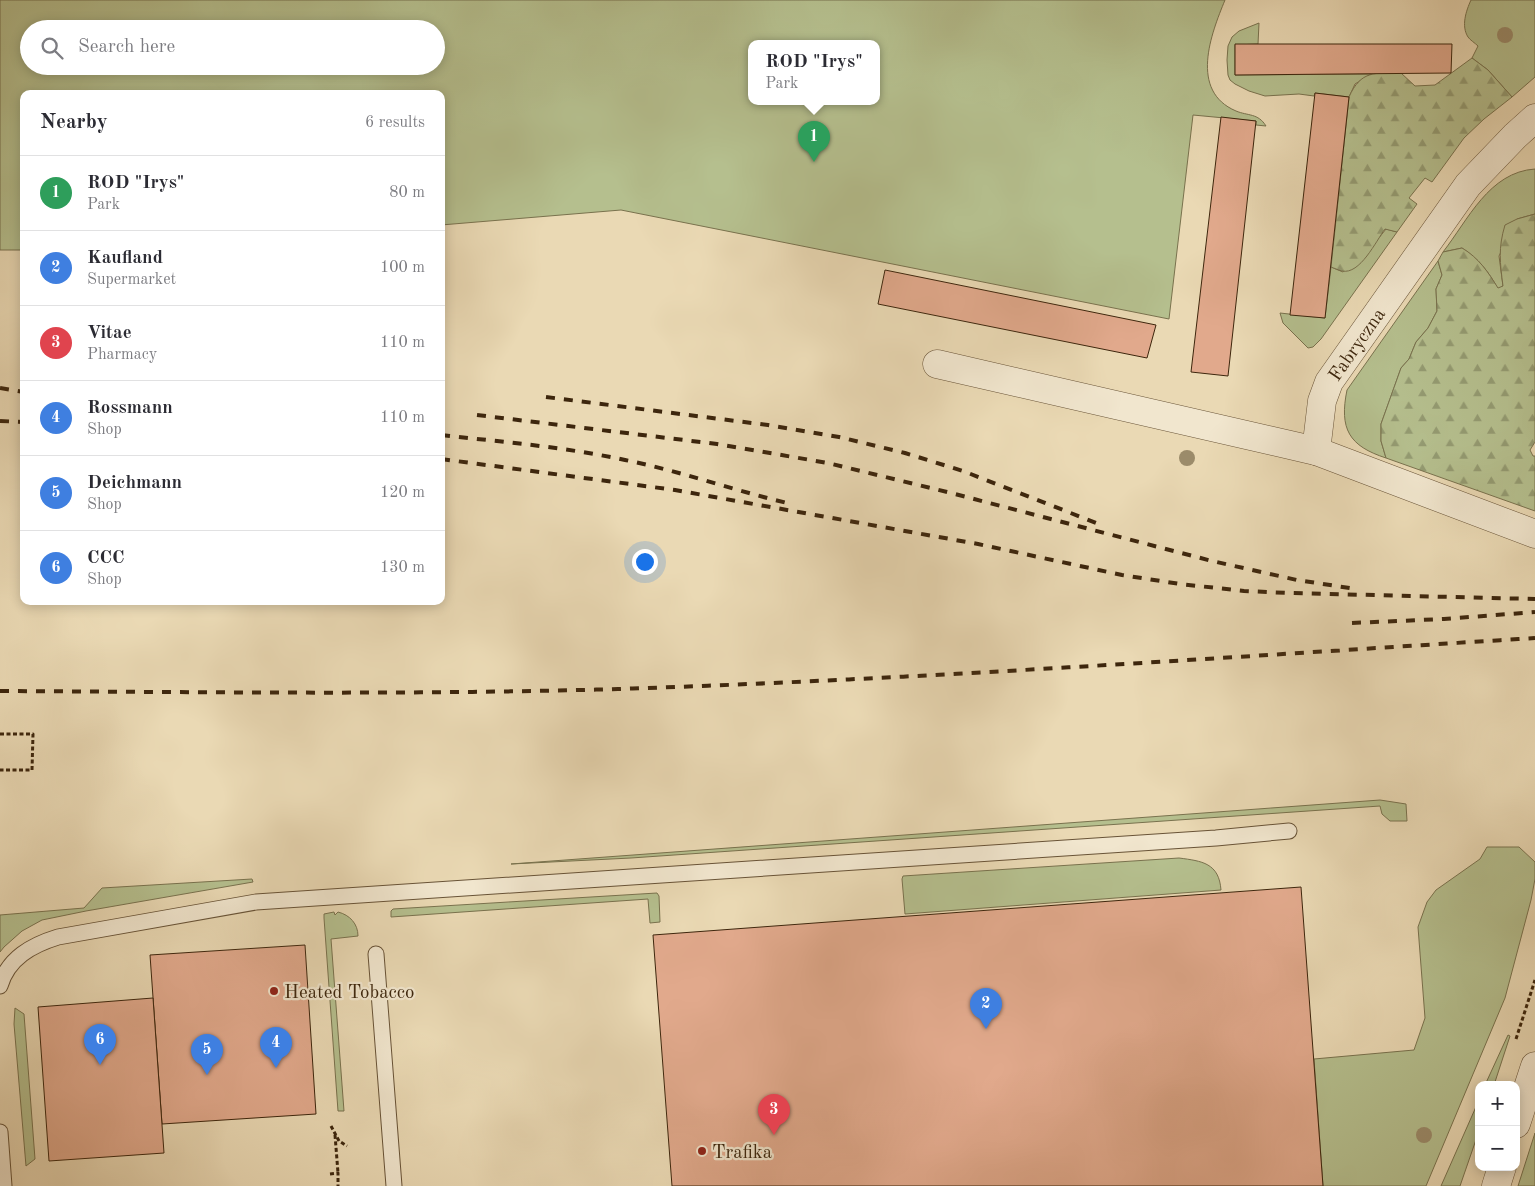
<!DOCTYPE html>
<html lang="en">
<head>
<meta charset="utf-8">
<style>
	:root { --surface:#fff; --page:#f7f7f7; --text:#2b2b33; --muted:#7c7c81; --line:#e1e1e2; --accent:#8f2418 }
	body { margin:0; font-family:"Old Standard TT",serif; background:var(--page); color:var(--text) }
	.controls { position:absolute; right:15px; bottom:15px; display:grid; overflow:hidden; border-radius:10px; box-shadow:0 2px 12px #0003 }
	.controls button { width:45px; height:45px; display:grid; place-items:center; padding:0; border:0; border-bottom:1px solid var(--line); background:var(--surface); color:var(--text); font:25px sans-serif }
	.you { position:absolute; left:644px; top:561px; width:18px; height:18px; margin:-12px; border:4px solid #fff; border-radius:50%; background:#1a73e8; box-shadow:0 0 0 8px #1a73e833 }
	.badge { display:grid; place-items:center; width:32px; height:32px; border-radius:50%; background:var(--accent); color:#fff; font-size:16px; font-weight:700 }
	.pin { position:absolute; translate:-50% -41px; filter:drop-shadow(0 1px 2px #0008) }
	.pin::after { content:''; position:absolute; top:26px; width:18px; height:15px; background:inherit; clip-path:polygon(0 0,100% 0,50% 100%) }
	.popup { position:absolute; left:748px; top:40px; width:132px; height:65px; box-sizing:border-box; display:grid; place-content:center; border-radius:10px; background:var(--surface); filter:drop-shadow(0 1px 4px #0005); font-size:16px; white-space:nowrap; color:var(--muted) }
	.popup b { font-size:19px; color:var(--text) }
	.popup::after { content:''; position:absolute; left:50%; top:100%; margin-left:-10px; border:10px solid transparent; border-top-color:var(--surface) }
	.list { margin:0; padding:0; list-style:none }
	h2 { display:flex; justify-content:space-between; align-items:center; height:65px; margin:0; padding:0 20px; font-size:21px }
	h2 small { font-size:16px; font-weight:400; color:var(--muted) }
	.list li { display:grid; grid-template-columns:32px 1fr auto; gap:15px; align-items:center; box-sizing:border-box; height:75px; padding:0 20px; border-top:1px solid var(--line) }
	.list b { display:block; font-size:19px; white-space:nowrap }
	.list p { margin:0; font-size:16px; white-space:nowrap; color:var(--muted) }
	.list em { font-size:16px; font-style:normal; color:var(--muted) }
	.icon { flex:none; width:28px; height:28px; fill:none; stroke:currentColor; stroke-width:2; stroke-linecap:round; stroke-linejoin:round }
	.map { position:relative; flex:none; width:1535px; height:1186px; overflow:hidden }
	.search { position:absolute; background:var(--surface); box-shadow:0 2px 12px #0003; left:20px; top:20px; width:425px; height:55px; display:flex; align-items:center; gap:12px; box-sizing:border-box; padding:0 18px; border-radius:28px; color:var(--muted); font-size:19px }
	.panel { position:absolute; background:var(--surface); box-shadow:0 2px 12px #0003; left:20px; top:90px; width:425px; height:515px; border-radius:10px }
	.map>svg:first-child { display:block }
	.green { fill:#b5bf8e; stroke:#79724e; fill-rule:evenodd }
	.forest { fill:url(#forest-firs); stroke:#79724e }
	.building { fill:#e1a98c; stroke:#3d260d }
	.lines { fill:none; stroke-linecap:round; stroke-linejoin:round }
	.service-casing { stroke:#685337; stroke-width:17 }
	.minor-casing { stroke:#685337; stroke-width:29 }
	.tertiary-casing { stroke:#685337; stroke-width:29 }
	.path { stroke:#3d260d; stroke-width:3; stroke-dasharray:4 2.5; stroke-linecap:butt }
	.service { stroke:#f1e6ce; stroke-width:15 }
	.minor { stroke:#f1e6ce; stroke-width:28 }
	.tertiary { stroke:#f1e6ce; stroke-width:28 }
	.rail { stroke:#3d260d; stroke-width:4; stroke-dasharray:9 9; stroke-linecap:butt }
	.tree { fill:#9b8b6a }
	.poi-dot { fill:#8f2418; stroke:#f1e6ce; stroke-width:2 }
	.labels { text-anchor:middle; stroke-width:4.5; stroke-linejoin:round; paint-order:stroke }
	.street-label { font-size:19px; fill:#3d260d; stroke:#f1e6ce }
	.poi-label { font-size:19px; fill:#3d260d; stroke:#f1e6ce; text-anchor:start }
</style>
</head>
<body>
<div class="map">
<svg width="1535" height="1186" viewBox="0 0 1535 1186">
	<defs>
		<pattern id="forest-firs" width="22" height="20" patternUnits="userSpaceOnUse" patternTransform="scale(1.25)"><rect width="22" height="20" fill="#b5bf8e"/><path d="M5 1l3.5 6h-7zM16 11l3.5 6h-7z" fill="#949b72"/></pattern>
	</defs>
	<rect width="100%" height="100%" fill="#ead9b4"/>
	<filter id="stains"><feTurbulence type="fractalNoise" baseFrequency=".004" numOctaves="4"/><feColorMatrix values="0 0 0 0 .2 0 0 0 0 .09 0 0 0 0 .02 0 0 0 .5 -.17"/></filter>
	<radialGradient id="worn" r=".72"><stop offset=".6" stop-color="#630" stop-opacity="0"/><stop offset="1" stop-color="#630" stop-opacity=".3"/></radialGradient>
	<g class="green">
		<path d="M 0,0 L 1225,0 C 1211,34 1189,91 1236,111 C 1248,116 1258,113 1266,126 L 1256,125 L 1256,121 L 1193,115 L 1169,319 L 621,210 L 441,225 L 441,94 L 24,94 L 24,250 L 0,250 ZM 29,29 L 436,29 L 436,66 L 29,66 ZM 752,43 L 876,43 L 876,101 L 752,101 Z"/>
		<path d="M 1471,0 L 1535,0 L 1535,77 L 1512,97 L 1488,70 L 1472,58 L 1478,46 C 1475,43 1470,40 1468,37 C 1461,26 1466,11 1471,0 Z"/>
		<path d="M 1259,23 L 1258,44 L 1235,45 L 1235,75 L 1371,74 L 1355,84 L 1349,97 L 1315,93 L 1314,96 L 1299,94 L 1265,96 L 1249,91 L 1235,84 L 1230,80 L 1228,75 L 1227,60 L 1228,46 L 1232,37 L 1239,31 Z"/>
		<path d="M 1535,169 L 1535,214 L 1517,219 L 1499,256 L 1503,286 L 1498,289 C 1489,272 1478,258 1462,248 L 1443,252 C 1468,220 1489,172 1535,169 Z"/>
		<path d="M 1386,229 L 1397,232 L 1321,339 L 1313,347 L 1308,348 L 1283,323 L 1280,313 L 1325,318 L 1331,267 L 1343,272 L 1378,239 Z"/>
		<path d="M 1438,261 L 1442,275 L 1436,289 L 1437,311 L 1428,328 L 1416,342 L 1409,359 L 1401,368 L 1381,424 L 1381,441 L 1386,458 C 1349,446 1339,429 1347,390 Z"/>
		<path d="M 1380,800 L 1406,804 L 1407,821 L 1390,821 L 1382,814 L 1380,806 L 631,858 L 511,864 Z"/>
		<path d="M 1487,847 L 1519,847 L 1535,862 L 1535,879 L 1531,900 L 1505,998 L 1426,1186 L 1323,1186 L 1314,1059 L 1414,1050 L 1425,1018 L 1418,927 L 1427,902 L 1436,890 L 1480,859 Z"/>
		<path d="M 1179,858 C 1202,861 1219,863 1221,890 L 905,914 L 902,879 L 903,876 Z"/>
		<path d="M 252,879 L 253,882 L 86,911 L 42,920 L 22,931 L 4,947 L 0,952 L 0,915 L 84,908 L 102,888 Z"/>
		<path d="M 657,893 L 659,896 L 660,922 L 650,923 L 648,899 L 391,917 L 391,911 L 393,909 Z"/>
		<path d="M 334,912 L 335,915 L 338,912 C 350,915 358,924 358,936 L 331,939 L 344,1111 L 338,1111 L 324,918 L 324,914 Z"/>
		<path d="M 15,1008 L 24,1014 L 35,1159 L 26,1166 L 14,1024 Z"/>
		<path d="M 1508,1035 L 1510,1036 L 1494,1085 L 1485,1085 Z"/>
		<path d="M 1479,1100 L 1479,1131 L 1460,1186 L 1441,1186 Z"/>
		<path d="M 1535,1133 L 1535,1186 L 1518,1186 Z"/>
	</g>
	<g class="forest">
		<path d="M 1472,58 L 1488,70 L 1512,97 L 1484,119 L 1464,138 L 1432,182 L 1425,178 L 1409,198 L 1417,204 L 1397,232 L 1385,229 C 1376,241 1360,275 1342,271 C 1338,270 1334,268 1331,267 L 1349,97 C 1361,70 1375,73 1401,73 L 1415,86 L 1435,85 Z"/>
		<path d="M 1535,214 L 1535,442 L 1530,450 L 1533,456 L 1535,456 L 1535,511 L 1386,458 L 1381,441 L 1381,424 L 1401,368 L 1409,359 L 1416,342 L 1428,328 L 1437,311 L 1436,289 L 1442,275 L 1438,261 L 1443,252 L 1462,248 C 1479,258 1488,272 1498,288 L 1503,286 C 1500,263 1498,248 1505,225 L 1517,219 Z"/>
	</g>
	<g class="building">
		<path d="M 1235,44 L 1452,44 L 1451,73 L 1235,75 Z"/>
		<path d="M 1315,93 L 1349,97 L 1325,318 L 1290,315 Z"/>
		<path d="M 1221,117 L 1256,121 L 1228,376 L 1191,372 Z"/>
		<path d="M 885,270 L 1156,325 L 1147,358 L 878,304 Z"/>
		<path d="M 1301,887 L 1323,1186 L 672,1186 L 653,935 Z"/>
		<path d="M 305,945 L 316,1114 L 162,1124 L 150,955 Z"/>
		<path d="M 153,998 L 164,1153 L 49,1161 L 38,1007 Z"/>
	</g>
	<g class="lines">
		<g class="service-casing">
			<g id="service">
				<path d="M 376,954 L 394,1186"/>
				<path d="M 0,986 C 8,958 32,945 58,937 L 256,902 L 1216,838 L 1289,831"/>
				<path d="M 0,1132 L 4,1186"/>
			</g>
		</g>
		<g class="minor-casing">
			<g id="minor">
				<path d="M 1535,118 L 1515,136 L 1468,185 L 1329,382 L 1322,401 L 1316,451 L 1535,534"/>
				<path d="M 937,364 L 1316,451"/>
			</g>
		</g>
		<g class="tertiary-casing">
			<g id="tertiary">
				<path d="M 1516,1124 L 1535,1066"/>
				<path d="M 1496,1186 L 1502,1167"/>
			</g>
		</g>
		<g class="path">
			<path d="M 0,734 L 33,734 L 32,770 L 0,770"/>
			<path d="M 1516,1039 L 1535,980"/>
			<path d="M 331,1126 L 339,1141 L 347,1146"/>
			<path d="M 335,1135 L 338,1173"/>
			<path d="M 330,1174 L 338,1173 L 338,1186"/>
		</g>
		<use href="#service" class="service"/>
		<use href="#minor" class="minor"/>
		<use href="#tertiary" class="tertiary"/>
		<g class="rail">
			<path d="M 0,388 L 24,392"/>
			<path d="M 546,397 L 768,425 L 839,437 L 905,453 L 963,471 L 1104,526"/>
			<path d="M 477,415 L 717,444 L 828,463 L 951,493 L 1212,561 L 1297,580 L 1356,589"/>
			<path d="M 0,421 L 24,422"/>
			<path d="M 441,435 C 503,442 565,447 625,460 C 680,471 733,490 787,503"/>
			<path d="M 441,459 L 675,490 L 978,544 L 1122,575 L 1180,584 L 1244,591 L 1289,593 L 1535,599"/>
			<path d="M 1352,623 L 1444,619 L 1535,612"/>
			<path d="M 0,691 C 206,692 412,695 618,689 C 924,679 1229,657 1535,638"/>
		</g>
	</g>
	<g class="tree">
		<circle cx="1505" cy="35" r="8"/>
		<circle cx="1187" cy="458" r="8"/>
		<circle cx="1424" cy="1135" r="8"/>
	</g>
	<g class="poi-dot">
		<circle cx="274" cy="991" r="5"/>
		<circle cx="702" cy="1151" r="5"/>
	</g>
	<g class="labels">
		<g class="street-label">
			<text transform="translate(1356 344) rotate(-55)" y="7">Fabryczna</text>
		</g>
		<g class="poi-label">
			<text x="284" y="998">Heated Tobacco</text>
			<text x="712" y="1158">Trafika</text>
		</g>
	</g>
	<rect width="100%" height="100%" filter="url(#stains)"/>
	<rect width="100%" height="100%" fill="url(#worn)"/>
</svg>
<div class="controls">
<button>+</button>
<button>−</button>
</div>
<div class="you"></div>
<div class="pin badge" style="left:814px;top:162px;background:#2e9e5b">1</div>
<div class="popup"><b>ROD &quot;Irys&quot;</b>Park</div>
<div class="pin badge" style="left:986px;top:1029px;background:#3f7fe0">2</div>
<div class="pin badge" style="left:774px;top:1135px;background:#e0444e">3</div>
<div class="pin badge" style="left:276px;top:1068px;background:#3f7fe0">4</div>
<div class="pin badge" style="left:207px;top:1075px;background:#3f7fe0">5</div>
<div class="pin badge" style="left:100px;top:1065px;background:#3f7fe0">6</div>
<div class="search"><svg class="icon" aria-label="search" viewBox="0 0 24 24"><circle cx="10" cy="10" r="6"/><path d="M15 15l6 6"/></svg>Search here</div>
<section class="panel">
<h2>Nearby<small>6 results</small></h2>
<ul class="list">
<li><span class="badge" style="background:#2e9e5b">1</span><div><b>ROD &quot;Irys&quot;</b><p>Park</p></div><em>80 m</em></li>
<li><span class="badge" style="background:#3f7fe0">2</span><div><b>Kaufland</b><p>Supermarket</p></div><em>100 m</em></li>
<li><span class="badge" style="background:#e0444e">3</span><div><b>Vitae</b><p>Pharmacy</p></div><em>110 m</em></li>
<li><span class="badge" style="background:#3f7fe0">4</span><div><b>Rossmann</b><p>Shop</p></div><em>110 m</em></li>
<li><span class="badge" style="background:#3f7fe0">5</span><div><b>Deichmann</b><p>Shop</p></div><em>120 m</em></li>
<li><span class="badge" style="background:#3f7fe0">6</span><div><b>CCC</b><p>Shop</p></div><em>130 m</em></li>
</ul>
</section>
</div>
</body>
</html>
